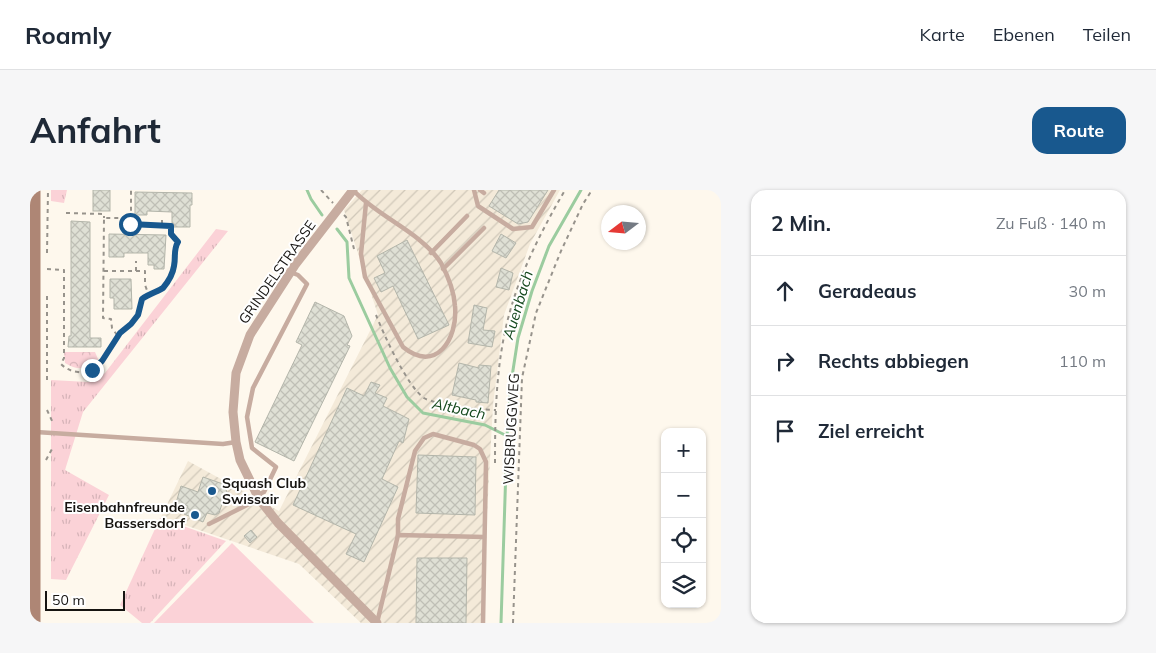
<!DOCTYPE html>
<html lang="de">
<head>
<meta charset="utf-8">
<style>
	:root { --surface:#fff; --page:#f6f6f7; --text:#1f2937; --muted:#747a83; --line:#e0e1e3; --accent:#18588e }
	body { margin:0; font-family:Mulish,sans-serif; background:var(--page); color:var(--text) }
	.controls { position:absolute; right:15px; bottom:15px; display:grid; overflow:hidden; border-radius:10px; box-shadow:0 1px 4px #0004 }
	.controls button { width:45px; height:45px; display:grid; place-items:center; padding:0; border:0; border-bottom:1px solid var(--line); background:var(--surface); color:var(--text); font:25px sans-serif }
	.compass { position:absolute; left:571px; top:15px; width:45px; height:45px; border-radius:50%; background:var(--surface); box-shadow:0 1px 4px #0004; rotate:254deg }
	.scale { position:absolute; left:15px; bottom:12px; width:80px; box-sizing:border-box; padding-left:5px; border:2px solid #161411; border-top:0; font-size:14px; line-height:18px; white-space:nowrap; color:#161411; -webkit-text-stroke:4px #fff; paint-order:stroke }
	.stop { position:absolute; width:15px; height:15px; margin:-11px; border:4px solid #18588e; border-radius:50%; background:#fff }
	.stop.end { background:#18588e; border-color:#fff; box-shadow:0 1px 5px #0008 }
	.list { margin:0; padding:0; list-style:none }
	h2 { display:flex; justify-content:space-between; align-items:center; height:65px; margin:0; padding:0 20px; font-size:21px }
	h2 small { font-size:16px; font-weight:400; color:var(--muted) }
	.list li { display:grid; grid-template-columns:32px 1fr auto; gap:15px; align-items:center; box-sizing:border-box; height:70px; padding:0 20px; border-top:1px solid var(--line) }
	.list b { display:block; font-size:19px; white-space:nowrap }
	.list em { font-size:16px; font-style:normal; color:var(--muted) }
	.icon { flex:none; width:28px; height:28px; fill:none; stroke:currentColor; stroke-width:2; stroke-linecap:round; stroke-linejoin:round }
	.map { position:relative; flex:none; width:691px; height:433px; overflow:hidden; border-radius:15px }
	header { display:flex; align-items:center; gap:30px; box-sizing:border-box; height:70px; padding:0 25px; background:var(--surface); border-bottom:1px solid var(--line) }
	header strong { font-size:24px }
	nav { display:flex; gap:28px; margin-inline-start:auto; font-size:18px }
	.intro { display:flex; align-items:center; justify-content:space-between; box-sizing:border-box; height:120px; padding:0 30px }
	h1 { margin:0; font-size:35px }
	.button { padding:12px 22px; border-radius:15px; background:var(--accent); color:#fff; font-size:18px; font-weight:700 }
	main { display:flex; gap:30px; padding:0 30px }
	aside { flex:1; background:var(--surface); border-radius:15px; box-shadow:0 1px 4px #0004 }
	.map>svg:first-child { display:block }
	.industrial { fill:url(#industrial-furrows) }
	.grass { fill:url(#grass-tufts) }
	.forest { fill:url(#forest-crowns) }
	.pitch { fill:#fbd2d7 }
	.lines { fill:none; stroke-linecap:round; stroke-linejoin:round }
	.stream { stroke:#9bcc9f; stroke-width:3 }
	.building { fill:url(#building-cross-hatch); stroke:#b3b5aa }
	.path { stroke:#97938c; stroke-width:2; stroke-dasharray:4 4; stroke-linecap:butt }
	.lane { stroke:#c7aca0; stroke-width:4.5 }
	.street { stroke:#c7aca0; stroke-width:9 }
	.secondary { stroke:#ae8675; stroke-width:11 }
	.route { stroke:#18588e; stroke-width:6 }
	.poi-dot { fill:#18588e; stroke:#fff; stroke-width:2 }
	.labels { text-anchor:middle; stroke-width:4; stroke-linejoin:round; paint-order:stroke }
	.street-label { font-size:14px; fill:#161411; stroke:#fff }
	.poi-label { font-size:14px; font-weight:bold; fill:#161411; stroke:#fff; text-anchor:start }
	.water-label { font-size:15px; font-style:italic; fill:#14481d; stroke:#fff }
</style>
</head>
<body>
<header>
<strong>Roamly</strong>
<nav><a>Karte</a><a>Ebenen</a><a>Teilen</a></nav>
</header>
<div class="intro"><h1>Anfahrt</h1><a class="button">Route</a></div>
<main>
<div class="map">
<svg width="691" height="433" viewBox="0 0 691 433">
	<defs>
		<pattern id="industrial-furrows" width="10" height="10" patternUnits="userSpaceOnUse" patternTransform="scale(1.25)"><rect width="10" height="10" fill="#f4ead9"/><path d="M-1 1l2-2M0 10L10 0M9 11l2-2" fill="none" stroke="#d0c8b9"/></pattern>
		<pattern id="grass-tufts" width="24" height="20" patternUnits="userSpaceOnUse" patternTransform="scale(1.25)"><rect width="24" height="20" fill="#fbd2d7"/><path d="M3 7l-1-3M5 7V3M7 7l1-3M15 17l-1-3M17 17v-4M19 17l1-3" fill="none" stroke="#d6b3b8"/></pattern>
		<pattern id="forest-crowns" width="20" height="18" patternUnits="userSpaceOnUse" patternTransform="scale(1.25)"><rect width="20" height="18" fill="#fbd2d7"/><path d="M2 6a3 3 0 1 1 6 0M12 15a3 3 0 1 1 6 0" fill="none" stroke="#d6b3b8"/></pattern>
		<pattern id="building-cross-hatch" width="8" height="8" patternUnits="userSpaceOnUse" patternTransform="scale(1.25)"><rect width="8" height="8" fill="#dfe0d5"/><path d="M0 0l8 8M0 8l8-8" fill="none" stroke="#bfbfb6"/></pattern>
	</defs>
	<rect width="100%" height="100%" fill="#fef8ed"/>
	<path class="industrial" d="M 332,0 L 530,0 L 500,54 L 474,125 L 463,215 L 451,433 L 331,433 L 269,374 L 131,327 L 158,271 L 249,321 L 348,125 L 314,20 Z"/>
	<g class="grass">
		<path d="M 21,0 L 37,0 L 34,13 L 21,11 Z"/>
		<path d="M 186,39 L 198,41 L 53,222 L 35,280 L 79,305 L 36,390 L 21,389 L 21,190 L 58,192 L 75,183 Z"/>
		<path d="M 130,328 L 196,351 L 120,433 L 112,433 L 90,415 Z"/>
	</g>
	<path class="forest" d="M 34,162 L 65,162 L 68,169 C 58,180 48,181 35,173 Z"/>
	<path class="pitch" d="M 202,353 L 284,433 L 124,433 Z"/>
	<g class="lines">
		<g class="stream">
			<path d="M 277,0 L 281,9 L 292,25"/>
			<path d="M 307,39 L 317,52 L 319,88 L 360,178 L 377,207 L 393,223 L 455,235 L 477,246"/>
			<path d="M 471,433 L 477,246 L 481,193 L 488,148 L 502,101 L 519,56 L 551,0"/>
		</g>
	</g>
	<g class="building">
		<rect x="63" y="0" width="17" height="21"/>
		<path d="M 469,0 L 518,0 L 498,32 L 488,34 L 459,16 Z"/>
		<path d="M 105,2 L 162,3 L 162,15 L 160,15 L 160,37 L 142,37 L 142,22 L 117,21 L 117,25 L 105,25 Z"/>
		<path d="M 41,31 L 60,32 L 60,148 L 71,148 L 71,157 L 38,157 L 39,146 L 41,146 Z"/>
		<path d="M 79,44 L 136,45 L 134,79 L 124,79 L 124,75 L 118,75 L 118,63 L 94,63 L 94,67 L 79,67 Z"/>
		<path d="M 471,44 L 486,53 L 476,68 L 462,61 Z"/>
		<path d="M 377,50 L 419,135 L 388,149 L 363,96 L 351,102 L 344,88 L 355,83 L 347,66 Z"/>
		<path d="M 471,78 L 483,83 L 479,100 L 466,97 Z"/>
		<path d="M 80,89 L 101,89 L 102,119 L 84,119 L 84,108 L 80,108 Z"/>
		<path d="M 285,112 L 314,126 L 322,146 L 317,155 L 320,156 L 264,271 L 225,252 L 272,155 L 266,152 Z"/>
		<path d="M 444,115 L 457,118 L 453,140 L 465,141 L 462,157 L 438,153 Z"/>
		<path d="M 429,173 L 449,178 L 449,175 L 461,176 L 458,213 L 446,212 L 446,210 L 422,205 Z"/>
		<path d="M 341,192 L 350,195 L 345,203 L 357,208 L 353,216 L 379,229 L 373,253 L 369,251 L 352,289 L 368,297 L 334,372 L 316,364 L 326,344 L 263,315 L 317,198 L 334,206 Z"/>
		<path d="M 388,265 L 446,267 L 445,325 L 386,323 Z"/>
		<path d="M 173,287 L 193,294 L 200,308 L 193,311 L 189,323 L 185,325 L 177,323 L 173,332 L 154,324 L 158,316 L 146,313 L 151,296 L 168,302 Z"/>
		<path d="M 221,340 L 227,347 L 220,353 L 214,346 Z"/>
		<path d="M 387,368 L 437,368 L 436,433 L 386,433 Z"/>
	</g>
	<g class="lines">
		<g class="path">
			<path d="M 291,0 L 303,13"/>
			<path d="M 36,23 L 74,24 L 74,28"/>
			<path d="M 314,25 L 316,27 L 324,59"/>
			<path d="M 101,28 L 100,35 L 132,35 L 132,26"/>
			<path d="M 17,63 L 18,0"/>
			<path d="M 17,79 L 34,80 L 34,168 L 31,174 C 36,179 41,181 48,182 C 70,186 78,157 89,144 C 92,140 98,137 101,134 C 109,126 109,118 112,109 C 118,105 130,101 133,98 C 138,92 143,83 144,76 C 146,67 143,60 148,53 L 141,44 L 141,36 L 132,35"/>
			<path d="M 74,81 L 106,81 L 106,71"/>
			<path d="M 106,81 L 115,81 L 115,95 L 118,103"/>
			<path d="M 346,125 C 354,145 377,196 394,208 C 397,210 402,211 405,212 C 425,219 445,219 466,220"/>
			<path d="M 87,145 L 82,138 L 81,129 L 73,128 L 74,28 L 101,28 L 101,0"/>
			<path d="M 17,190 L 17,102"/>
			<path d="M 17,220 L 23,233"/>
			<path d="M 16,270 L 22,259"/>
			<path d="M 465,273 C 465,224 466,173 479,125 C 491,80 512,40 535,0"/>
			<path d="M 483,433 L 492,188 L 506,123 L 531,61 L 553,14 L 562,0"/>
		</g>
		<g class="lane">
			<path d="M 323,0 C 348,27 391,42 411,73 C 418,86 424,101 425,116 C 428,149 406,184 373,157 L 335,87 L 331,64 L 336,13"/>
			<path d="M 444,0 L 448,16 L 483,39 L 502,37 L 524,0"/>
			<path d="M 450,0 L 454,3"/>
			<path d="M 401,63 L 437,26"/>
			<path d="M 413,79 L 454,38"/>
			<path d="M 6,242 L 193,254 L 206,252"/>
			<path d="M 227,305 L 234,302 L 246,277 L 222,258 L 217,227 L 223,198 L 277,94 L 268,85 L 260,82"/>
			<path d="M 179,334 L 229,309"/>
			<path d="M 368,345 L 368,329 L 385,261 L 394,248 L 403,244 L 444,255 L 450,259 L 456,272 L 453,433"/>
			<path d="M 347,433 L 368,345 L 454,347"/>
		</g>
		<path class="street" d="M 323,0 L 265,75 L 220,145 L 206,183 L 203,222 L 206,252 L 210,270 L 229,309 L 248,333 L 347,433"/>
		<path class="secondary" d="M 5,0 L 5,433"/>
	</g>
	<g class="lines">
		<path class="route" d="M 62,180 L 72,171 L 90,143 L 101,134 L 108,125 L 112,109 C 118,104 129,101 133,98 C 138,92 143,83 144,76 C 146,67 143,60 148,52 L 141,44 L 141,36 L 100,34"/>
	</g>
	<g class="poi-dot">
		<circle cx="182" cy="301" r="5"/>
		<circle cx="165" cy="325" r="5"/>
	</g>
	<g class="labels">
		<g class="street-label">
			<text transform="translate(247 82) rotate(-55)" y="5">GRINDELSTRASSE</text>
			<text transform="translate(481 239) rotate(-87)" y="5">WISBRUGGWEG</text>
		</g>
		<g class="poi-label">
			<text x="192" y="298">Squash Club<tspan x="192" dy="16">Swissair</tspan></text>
			<text x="155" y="322" text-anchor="end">Eisenbahnfreunde<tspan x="155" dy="16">Bassersdorf</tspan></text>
		</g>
		<g class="water-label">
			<text transform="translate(488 115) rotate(-73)" y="5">Auenbach</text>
			<text transform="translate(429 219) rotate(12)" y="5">Altbach</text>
		</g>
	</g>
</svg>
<div class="controls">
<button>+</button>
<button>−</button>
<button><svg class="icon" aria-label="locate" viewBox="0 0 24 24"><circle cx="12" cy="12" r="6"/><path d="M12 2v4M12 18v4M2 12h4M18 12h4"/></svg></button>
<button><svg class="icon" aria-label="layers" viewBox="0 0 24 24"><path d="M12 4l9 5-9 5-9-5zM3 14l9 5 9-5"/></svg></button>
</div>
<svg class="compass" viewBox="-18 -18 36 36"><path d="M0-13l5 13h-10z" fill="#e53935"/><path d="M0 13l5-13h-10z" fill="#747a83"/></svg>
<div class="scale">50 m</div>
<div class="stop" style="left:100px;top:34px"></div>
<div class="stop end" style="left:62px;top:180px"></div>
</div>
<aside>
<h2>2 Min.<small>Zu Fuß · 140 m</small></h2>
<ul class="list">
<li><svg class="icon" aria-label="ahead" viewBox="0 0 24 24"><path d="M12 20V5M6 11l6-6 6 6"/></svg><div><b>Geradeaus</b></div><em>30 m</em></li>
<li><svg class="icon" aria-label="right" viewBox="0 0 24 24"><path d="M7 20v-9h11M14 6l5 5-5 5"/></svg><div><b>Rechts abbiegen</b></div><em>110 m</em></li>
<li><svg class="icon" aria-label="arrive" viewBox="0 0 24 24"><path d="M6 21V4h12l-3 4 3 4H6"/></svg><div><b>Ziel erreicht</b></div></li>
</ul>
</aside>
</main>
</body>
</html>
